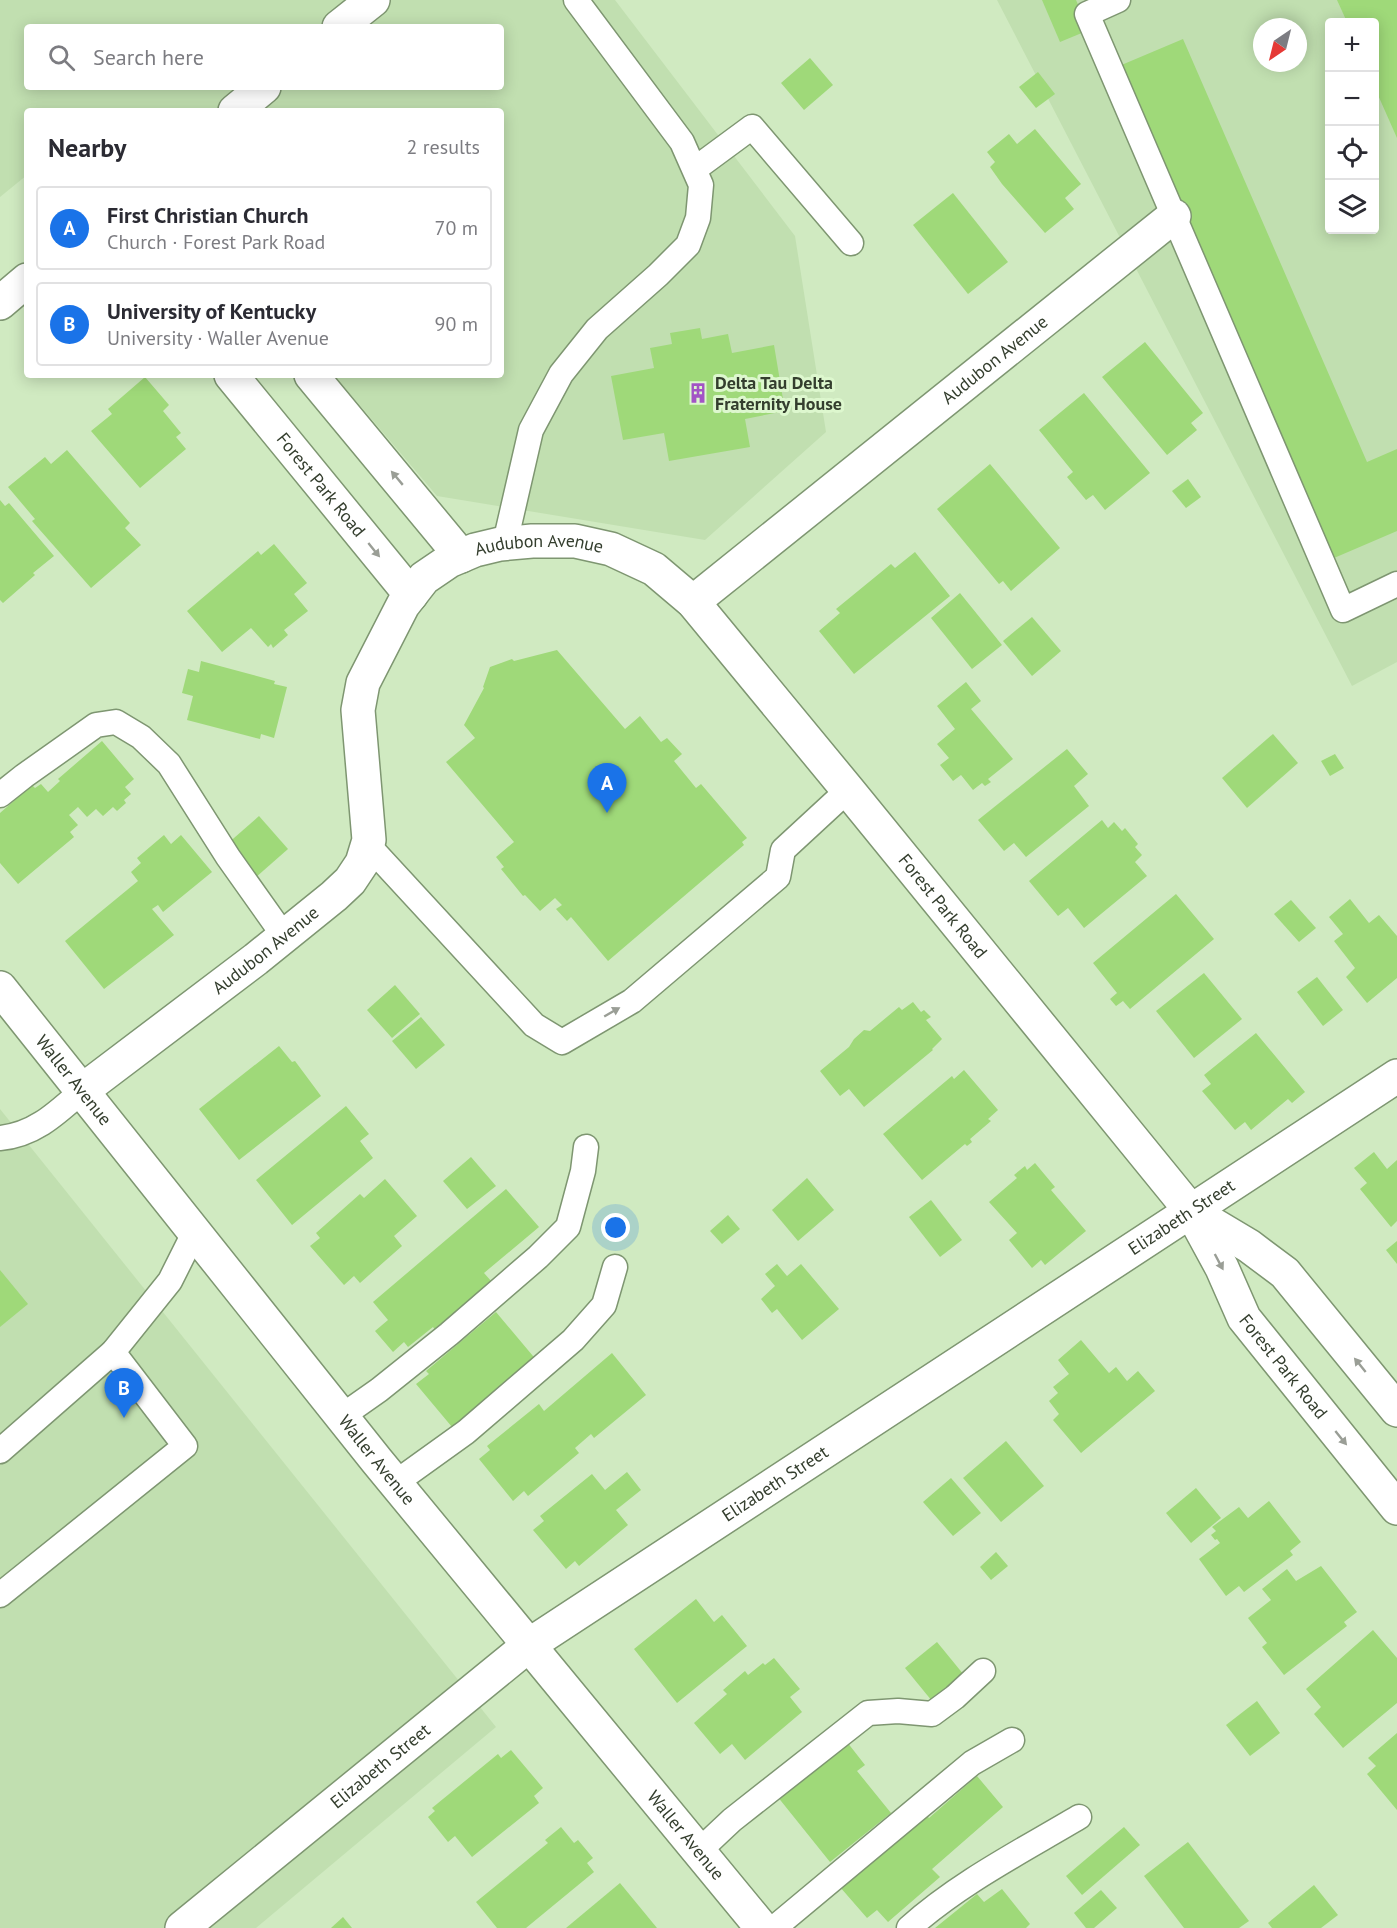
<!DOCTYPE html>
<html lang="en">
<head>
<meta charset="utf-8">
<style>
	:root { --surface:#fff; --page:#f2f2f3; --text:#2b2b33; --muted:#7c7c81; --line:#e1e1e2; --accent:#1a73e8 }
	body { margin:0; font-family:"PT Sans",sans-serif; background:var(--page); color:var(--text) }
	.controls { position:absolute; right:18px; top:18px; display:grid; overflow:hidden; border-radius:6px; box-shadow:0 3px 15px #0003 }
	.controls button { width:54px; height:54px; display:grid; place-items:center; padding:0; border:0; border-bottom:2px solid var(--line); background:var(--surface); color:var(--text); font:30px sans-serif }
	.compass { position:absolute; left:1253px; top:18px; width:54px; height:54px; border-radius:50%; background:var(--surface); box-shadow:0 3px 15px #0003; rotate:215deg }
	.you { position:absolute; left:616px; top:1228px; width:21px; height:21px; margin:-15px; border:4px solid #fff; border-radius:50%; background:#1a73e8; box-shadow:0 0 0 9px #1a73e833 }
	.badge { display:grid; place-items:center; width:39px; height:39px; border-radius:50%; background:var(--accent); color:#fff; font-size:20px; font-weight:700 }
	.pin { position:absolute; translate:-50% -50px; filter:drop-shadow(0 2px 3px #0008) }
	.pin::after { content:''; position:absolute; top:32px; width:21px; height:18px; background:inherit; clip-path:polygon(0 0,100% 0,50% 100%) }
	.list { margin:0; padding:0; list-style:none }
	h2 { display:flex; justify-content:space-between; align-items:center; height:78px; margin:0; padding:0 24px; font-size:26px }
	h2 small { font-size:20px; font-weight:400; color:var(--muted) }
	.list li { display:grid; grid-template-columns:39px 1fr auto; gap:18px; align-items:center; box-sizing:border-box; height:84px; margin:0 12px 12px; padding:0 12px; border:2px solid var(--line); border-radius:6px }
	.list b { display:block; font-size:22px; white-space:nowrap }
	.list p { margin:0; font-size:20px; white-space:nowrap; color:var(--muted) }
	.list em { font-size:20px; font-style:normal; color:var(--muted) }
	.icon { flex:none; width:33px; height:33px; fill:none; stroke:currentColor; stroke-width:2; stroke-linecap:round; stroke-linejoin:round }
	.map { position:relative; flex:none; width:1397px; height:1928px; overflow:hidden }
	.search { position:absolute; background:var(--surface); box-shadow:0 3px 15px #0003; left:24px; top:24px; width:480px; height:66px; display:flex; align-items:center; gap:15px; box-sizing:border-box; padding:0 21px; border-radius:6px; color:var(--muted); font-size:22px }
	.panel { position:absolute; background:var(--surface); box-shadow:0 3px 15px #0003; left:24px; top:108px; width:480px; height:270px; border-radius:6px }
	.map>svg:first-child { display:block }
	.built { fill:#c1dfb0; fill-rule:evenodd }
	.building { fill:#9fd979 }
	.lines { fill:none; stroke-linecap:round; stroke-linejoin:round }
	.service-casing { stroke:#7e9671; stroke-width:27 }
	.minor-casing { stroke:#7e9671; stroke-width:36 }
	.secondary-casing { stroke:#7e9671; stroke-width:36 }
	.primary-casing { stroke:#7e9671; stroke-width:36 }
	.service { stroke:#fff; stroke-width:24 }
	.minor { stroke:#fff; stroke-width:33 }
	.secondary { stroke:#fff; stroke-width:33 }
	.primary { stroke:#fff; stroke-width:33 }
	.oneway { fill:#9a9e96 }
	.labels { text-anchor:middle; stroke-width:6; stroke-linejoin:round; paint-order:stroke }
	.street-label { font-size:18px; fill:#343e2e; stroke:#ddf7ce }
	.poi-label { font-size:18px; font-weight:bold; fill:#343e2e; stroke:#ddf7ce; text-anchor:start }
</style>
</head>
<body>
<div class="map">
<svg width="1397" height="1928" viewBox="0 0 1397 1928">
	<rect width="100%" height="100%" fill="#d0eac1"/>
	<g class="built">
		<path d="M 0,0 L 615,0 L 795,236 L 826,432 L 705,540 L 437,496 L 334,375 L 501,375 L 501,111 L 27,111 L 27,175 L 0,197 ZM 27,27 L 501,27 L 501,87 L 27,87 Z"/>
		<path d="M 997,0 L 1397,0 L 1397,662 L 1352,686 ZM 1330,22 L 1374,22 L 1374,230 L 1330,230 ZM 1262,27 L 1298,27 L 1298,63 L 1262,63 Z"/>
		<path d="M 0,1109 L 496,1727 L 256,1928 L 0,1928 Z"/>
	</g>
	<g class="building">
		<path d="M 1042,0 L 1076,0 L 1089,30 L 1060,42 Z"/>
		<path d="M 1337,0 L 1397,0 L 1397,138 L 1374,86 L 1374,22 L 1347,22 Z"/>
		<path d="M 1183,39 L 1367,462 L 1397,449 L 1397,531 L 1327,561 L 1112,69 Z"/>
		<path d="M 810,58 L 833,85 L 804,110 L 781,83 Z"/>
		<path d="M 1038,72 L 1055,94 L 1036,108 L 1019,87 Z"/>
		<path d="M 1035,129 L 1081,184 L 1065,198 L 1074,209 L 1045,233 L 1002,184 L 990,167 L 995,162 L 987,152 L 1009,134 L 1017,144 Z"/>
		<path d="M 953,193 L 1008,262 L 968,294 L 913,225 Z"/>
		<path d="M 700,328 L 702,339 L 728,334 L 732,353 L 774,345 L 785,411 L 745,419 L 750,447 L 669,461 L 664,433 L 623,440 L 611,376 L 654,368 L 650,348 L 672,344 L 670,333 Z"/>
		<path d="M 1145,342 L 1203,413 L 1191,423 L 1197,430 L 1167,455 L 1102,377 Z"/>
		<path d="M 145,377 L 169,405 L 163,411 L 181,433 L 176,437 L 186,449 L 140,488 L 91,431 L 112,414 L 108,409 Z"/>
		<path d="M 1084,393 L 1150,473 L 1105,510 L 1093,495 L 1086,500 L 1067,477 L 1073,472 L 1039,430 Z"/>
		<path d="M 67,450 L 130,523 L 125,528 L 141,545 L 91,588 L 32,521 L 35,519 L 8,487 L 45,457 L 51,464 Z"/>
		<path d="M 990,464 L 1060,548 L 1011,591 L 1003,581 L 999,584 L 937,509 Z"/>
		<path d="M 1188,479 L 1201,497 L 1186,508 L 1172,491 Z"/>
		<path d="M 0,500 L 5,506 L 9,503 L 54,556 L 33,573 L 35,575 L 3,603 L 0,600 Z"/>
		<path d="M 274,544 L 307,583 L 294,594 L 308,611 L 284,630 L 288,635 L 273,648 L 271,644 L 268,647 L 251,628 L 222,652 L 187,611 L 258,551 L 261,555 Z"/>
		<path d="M 915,552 L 950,596 L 854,674 L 819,631 L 840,613 L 836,609 L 891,564 L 895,568 Z"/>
		<path d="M 960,593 L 1002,645 L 972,669 L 931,618 Z"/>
		<path d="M 1032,617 L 1061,651 L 1032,676 L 1003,641 Z"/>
		<path d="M 557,650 L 625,729 L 640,716 L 661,742 L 667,738 L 682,754 L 674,761 L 696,788 L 701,784 L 747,838 L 742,842 L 744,845 L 608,961 L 571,917 L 567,921 L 556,909 L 562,905 L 555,898 L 540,911 L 525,895 L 523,896 L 501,869 L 504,867 L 496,857 L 514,842 L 446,762 L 475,738 L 464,725 L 484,688 L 483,687 L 490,667 L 512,659 L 514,661 Z"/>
		<path d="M 201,661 L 275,681 L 274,684 L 287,687 L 274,738 L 261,734 L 260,739 L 187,720 L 193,696 L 182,693 L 188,669 L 199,672 Z"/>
		<path d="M 966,682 L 981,701 L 971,709 L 1013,759 L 988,779 L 991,782 L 985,786 L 982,783 L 973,790 L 961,775 L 953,781 L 940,765 L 949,758 L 937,744 L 955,729 L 937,706 Z"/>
		<path d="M 1273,734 L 1298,763 L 1247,808 L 1222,778 Z"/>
		<path d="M 102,741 L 134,779 L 125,787 L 131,794 L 124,800 L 126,803 L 117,811 L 113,807 L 103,816 L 96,809 L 87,817 L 78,807 L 69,815 L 78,825 L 70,832 L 74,837 L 18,884 L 0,863 L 0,813 L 32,785 L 35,788 L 41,784 L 48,792 L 60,781 L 58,779 Z"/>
		<path d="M 1067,749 L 1088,774 L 1074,786 L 1089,806 L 1026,857 L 1014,843 L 1004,851 L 978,820 Z"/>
		<path d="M 1335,754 L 1344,768 L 1330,776 L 1321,761 Z"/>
		<path d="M 259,816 L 288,849 L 255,878 L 226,845 Z"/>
		<path d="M 1102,820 L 1108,828 L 1114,822 L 1122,831 L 1125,828 L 1138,844 L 1135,847 L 1142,855 L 1135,862 L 1147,876 L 1084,928 L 1068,908 L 1058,916 L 1029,881 Z"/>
		<path d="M 164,835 L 171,844 L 181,835 L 212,872 L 163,912 L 158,905 L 152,909 L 174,935 L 104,989 L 65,941 L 138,881 L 131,872 L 141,863 L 137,858 Z"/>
		<path d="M 1176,894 L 1214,939 L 1130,1009 L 1123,1001 L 1116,1006 L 1110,999 L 1117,993 L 1093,963 Z"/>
		<path d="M 1350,899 L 1369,923 L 1379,915 L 1397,936 L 1397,978 L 1367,1003 L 1346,977 L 1355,968 L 1334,941 L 1343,934 L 1329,917 Z"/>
		<path d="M 1291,900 L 1316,928 L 1299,942 L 1274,914 Z"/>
		<path d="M 1204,973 L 1242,1019 L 1194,1058 L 1156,1011 Z"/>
		<path d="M 1317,977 L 1343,1010 L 1323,1026 L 1297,992 Z"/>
		<path d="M 395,985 L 420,1014 L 392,1038 L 367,1010 Z"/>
		<path d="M 913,1002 L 921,1012 L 924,1010 L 931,1017 L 926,1020 L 942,1039 L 932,1049 L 933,1050 L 864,1107 L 849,1089 L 840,1096 L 820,1071 L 849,1047 L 854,1039 L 864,1030 L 870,1031 L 899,1007 L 902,1010 Z"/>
		<path d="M 421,1017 L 445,1045 L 416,1069 L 392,1041 Z"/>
		<path d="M 1256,1033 L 1305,1092 L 1292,1103 L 1288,1099 L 1251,1130 L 1245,1122 L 1235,1130 L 1202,1091 L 1211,1084 L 1204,1075 Z"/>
		<path d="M 279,1046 L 292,1062 L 295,1061 L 321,1096 L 239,1160 L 199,1109 Z"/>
		<path d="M 964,1070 L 998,1110 L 988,1119 L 991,1121 L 970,1139 L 972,1142 L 967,1146 L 965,1144 L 922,1180 L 883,1134 L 952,1076 L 954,1079 Z"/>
		<path d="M 346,1106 L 369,1134 L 360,1141 L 373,1158 L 292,1225 L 256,1180 Z"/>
		<path d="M 1374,1152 L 1387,1169 L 1397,1160 L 1397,1221 L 1391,1227 L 1360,1189 L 1367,1183 L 1354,1168 Z"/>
		<path d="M 471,1157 L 496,1186 L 467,1209 L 443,1181 Z"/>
		<path d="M 1035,1163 L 1055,1187 L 1051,1190 L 1086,1231 L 1045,1265 L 1041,1260 L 1032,1268 L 1009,1240 L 1017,1233 L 989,1202 L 1017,1178 L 1014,1175 L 1025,1166 L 1027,1170 Z"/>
		<path d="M 807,1178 L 834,1210 L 798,1241 L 772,1210 Z"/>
		<path d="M 385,1179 L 417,1216 L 394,1236 L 402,1246 L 360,1283 L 354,1276 L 344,1285 L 310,1246 L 320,1238 L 316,1233 L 360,1194 L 364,1198 Z"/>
		<path d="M 506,1189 L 539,1227 L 484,1273 L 492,1282 L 439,1335 L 433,1327 L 408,1347 L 404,1342 L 393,1352 L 375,1331 L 388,1320 L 373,1302 Z"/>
		<path d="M 931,1200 L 962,1240 L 940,1257 L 909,1217 Z"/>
		<path d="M 728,1215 L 740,1229 L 722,1244 L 710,1231 Z"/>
		<path d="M 1397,1241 L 1397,1264 L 1386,1250 Z"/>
		<path d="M 777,1264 L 787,1276 L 801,1264 L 839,1309 L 802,1340 L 777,1309 L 772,1313 L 761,1299 L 775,1286 L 765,1274 Z"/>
		<path d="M 0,1270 L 28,1304 L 0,1327 Z"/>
		<path d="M 496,1312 L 538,1362 L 466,1422 L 464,1418 L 452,1427 L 416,1384 L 429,1374 L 426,1371 Z"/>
		<path d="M 1081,1340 L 1109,1373 L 1116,1367 L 1127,1381 L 1138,1371 L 1155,1391 L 1081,1453 L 1053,1420 L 1059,1414 L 1049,1401 L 1058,1393 L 1053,1387 L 1069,1374 L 1058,1360 Z"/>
		<path d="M 612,1353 L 646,1395 L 594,1438 L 591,1434 L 575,1448 L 579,1453 L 528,1496 L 524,1491 L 513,1501 L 479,1459 L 490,1450 L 487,1446 L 539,1404 L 544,1411 Z"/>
		<path d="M 1006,1441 L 1044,1486 L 1001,1522 L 963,1478 Z"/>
		<path d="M 627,1472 L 641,1490 L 616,1510 L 628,1525 L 579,1566 L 575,1561 L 566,1569 L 533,1530 L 544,1521 L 540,1516 L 592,1474 L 605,1490 Z"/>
		<path d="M 951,1478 L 981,1513 L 953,1536 L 923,1502 Z"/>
		<path d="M 1196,1488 L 1221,1518 L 1191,1543 L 1166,1513 Z"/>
		<path d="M 1269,1501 L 1301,1542 L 1290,1551 L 1293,1555 L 1244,1592 L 1239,1586 L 1226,1596 L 1199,1559 L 1220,1543 L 1217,1539 L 1215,1540 L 1211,1535 L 1216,1531 L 1212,1527 L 1239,1507 L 1248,1518 Z"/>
		<path d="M 996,1552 L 1008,1566 L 991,1580 L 980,1567 Z"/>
		<path d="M 1321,1566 L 1357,1612 L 1344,1622 L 1347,1626 L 1284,1675 L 1262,1647 L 1267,1643 L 1248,1618 L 1271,1600 L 1262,1589 L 1287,1569 L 1296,1581 Z"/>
		<path d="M 696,1599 L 714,1622 L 722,1615 L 747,1646 L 677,1703 L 634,1649 Z"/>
		<path d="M 1373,1630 L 1397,1658 L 1397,1703 L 1343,1748 L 1314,1714 L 1321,1707 L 1306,1689 Z"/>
		<path d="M 937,1642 L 964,1675 L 932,1701 L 905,1668 Z"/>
		<path d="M 774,1658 L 800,1689 L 790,1697 L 802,1712 L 745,1760 L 732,1744 L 720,1754 L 694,1723 L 727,1694 L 723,1690 L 745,1671 L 748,1675 L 763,1663 L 765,1665 Z"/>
		<path d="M 1257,1701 L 1280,1733 L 1250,1756 L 1226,1725 Z"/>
		<path d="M 1397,1733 L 1397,1810 L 1367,1774 L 1376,1766 L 1368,1758 Z"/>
		<path d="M 847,1742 L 865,1765 L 857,1771 L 891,1813 L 830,1862 L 777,1796 Z"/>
		<path d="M 511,1750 L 543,1788 L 534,1796 L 539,1803 L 472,1857 L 455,1836 L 448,1842 L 428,1817 L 435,1811 L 432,1808 L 498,1754 L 501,1758 Z"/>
		<path d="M 977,1776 L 1003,1807 L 932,1869 L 940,1877 L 888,1922 L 877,1910 L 867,1918 L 840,1887 L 925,1814 L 929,1818 Z"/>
		<path d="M 561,1827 L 574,1843 L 578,1840 L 593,1858 L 587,1863 L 594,1872 L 526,1928 L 497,1928 L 476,1902 L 548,1843 L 545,1840 Z"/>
		<path d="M 1124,1827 L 1140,1845 L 1082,1895 L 1066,1876 Z"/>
		<path d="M 1188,1842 L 1249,1921 L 1239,1928 L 1184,1928 L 1144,1876 Z"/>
		<path d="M 620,1883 L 657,1928 L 566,1928 Z"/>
		<path d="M 1314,1885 L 1338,1915 L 1321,1928 L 1272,1928 L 1268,1923 Z"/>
		<path d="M 1002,1889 L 1030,1924 L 1026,1928 L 935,1928 L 977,1894 L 984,1902 Z"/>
		<path d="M 1101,1890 L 1117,1908 L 1094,1928 L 1086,1928 L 1074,1913 Z"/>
		<path d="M 343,1917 L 352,1928 L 331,1928 Z"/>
	</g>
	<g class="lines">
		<g class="service-casing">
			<g id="service">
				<path d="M 1118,0 L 1087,14 L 1343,610 L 1397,584"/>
				<path d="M 695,169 L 752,127 L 851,243"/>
				<path d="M 505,543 L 531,430 L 561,374 L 597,329 L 658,275 L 688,245 L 698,218 L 701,185 L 682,142 L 576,0"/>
				<path d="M 0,795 L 24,776 L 96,725 L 116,722 L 141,737 L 169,764 L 228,857 L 284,936"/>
				<path d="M 367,844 L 534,1025 L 562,1042 L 632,1001 L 778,877 L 783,850 L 848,790"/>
				<path d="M 0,1138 C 35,1135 58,1112 83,1090"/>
				<path d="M 342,1416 L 379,1390 L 449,1334 L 538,1257 L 568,1227 L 583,1171 L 586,1147"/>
				<path d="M 0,1451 L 113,1352 L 170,1281 L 195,1231"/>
				<path d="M 395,1483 L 466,1432 L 573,1340 L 604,1305 L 615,1267"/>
				<path d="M 0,1595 L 185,1446 L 113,1352"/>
				<path d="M 699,1851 L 732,1820 L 868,1713 L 898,1711 L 932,1714 L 955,1697 L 983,1671"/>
				<path d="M 774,1928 L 972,1763 L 1012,1740"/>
				<path d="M 909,1928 C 959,1883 1022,1851 1079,1817"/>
			</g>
		</g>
		<g class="minor-casing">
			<g id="minor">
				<path id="s1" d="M 231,375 L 411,595"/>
				<path d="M 311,375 L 461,556"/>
				<path id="s2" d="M 693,602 L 1174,216"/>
				<path id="s3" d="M 83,1090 L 256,959 L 334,896 L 350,881 L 362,863 L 369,840 L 358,710 L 363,683 L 403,605 L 424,578 L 449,561 L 475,550 L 500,544 L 532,541 L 575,541 L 611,549 L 654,569 L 693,602 L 848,790 L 1191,1211 L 1222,1268 L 1244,1318 L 1397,1508"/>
				<path d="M 1192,1212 L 1249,1246 L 1285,1273 L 1397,1410"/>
				<path id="s4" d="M 182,1928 L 529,1645 L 1397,1076"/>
			</g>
		</g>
		<g class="secondary-casing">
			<g id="secondary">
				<path id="s5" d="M 0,988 L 377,1461 L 762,1928"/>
			</g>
		</g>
		<g class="primary-casing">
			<g id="primary">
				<path d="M 339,27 L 373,0"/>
				<path d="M 235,111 L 264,87"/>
				<path d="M 0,303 L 27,280"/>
			</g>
		</g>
		<use href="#service" class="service"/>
		<use href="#minor" class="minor"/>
		<use href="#secondary" class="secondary"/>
		<use href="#primary" class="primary"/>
	</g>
	<defs><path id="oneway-solid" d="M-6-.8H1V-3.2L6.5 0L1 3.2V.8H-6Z" transform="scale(1.5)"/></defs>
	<g class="oneway">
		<use href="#oneway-solid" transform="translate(397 478) rotate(-130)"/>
		<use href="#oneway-solid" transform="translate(374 550) rotate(51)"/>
		<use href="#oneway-solid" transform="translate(612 1012) rotate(-30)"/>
		<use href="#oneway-solid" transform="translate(1219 1262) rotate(62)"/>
		<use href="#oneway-solid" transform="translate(1360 1365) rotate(-129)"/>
		<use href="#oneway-solid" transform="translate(1341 1438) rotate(51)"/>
	</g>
	<defs>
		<g id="building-bare" transform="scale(1.62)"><path d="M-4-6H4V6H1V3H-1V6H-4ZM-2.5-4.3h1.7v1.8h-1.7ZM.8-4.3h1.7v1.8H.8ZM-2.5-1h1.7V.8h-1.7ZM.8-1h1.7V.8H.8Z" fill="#a254c5" stroke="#ddf7ce" stroke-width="2.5" paint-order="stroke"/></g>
	</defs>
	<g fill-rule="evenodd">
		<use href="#building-bare" x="698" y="393"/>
	</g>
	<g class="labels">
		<g class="street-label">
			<text dy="6" stroke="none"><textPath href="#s2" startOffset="387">Audubon Avenue</textPath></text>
			<text dy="6" stroke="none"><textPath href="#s1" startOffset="142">Forest Park Road</textPath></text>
			<text dy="6" stroke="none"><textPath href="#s3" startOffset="788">Audubon Avenue</textPath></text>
			<text dy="6" stroke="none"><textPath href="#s3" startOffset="1353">Forest Park Road</textPath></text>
			<text dy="6" stroke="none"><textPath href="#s3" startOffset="230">Audubon Avenue</textPath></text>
			<text dy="6" stroke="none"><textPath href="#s5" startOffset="118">Waller Avenue</textPath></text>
			<text dy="6" stroke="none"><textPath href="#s4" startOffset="1228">Elizabeth Street</textPath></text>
			<text dy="6" stroke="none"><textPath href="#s3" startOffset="1928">Forest Park Road</textPath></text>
			<text dy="6" stroke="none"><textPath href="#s5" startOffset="604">Waller Avenue</textPath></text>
			<text dy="6" stroke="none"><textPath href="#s4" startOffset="742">Elizabeth Street</textPath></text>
			<text dy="6" stroke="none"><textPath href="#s4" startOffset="256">Elizabeth Street</textPath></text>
			<text dy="6" stroke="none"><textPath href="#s5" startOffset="1090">Waller Avenue</textPath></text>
		</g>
		<g class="poi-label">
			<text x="715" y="389">Delta Tau Delta<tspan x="715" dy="21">Fraternity House</tspan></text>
		</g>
	</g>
</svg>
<div class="controls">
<button>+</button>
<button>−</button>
<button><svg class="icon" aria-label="locate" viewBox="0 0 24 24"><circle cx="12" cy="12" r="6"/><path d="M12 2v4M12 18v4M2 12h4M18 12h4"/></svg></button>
<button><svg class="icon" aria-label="layers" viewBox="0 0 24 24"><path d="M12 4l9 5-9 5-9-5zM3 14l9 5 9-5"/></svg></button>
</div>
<svg class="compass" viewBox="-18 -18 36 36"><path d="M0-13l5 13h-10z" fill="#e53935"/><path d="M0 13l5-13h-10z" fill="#7c7c81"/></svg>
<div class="you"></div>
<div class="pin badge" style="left:607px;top:813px">A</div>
<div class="pin badge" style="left:124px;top:1418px">B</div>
<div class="search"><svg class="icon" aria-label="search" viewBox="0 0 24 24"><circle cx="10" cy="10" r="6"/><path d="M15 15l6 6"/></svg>Search here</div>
<section class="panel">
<h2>Nearby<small>2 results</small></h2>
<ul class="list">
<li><span class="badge">A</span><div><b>First Christian Church</b><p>Church · Forest Park Road</p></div><em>70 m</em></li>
<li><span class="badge">B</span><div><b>University of Kentucky</b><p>University · Waller Avenue</p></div><em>90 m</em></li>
</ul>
</section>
</div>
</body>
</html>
